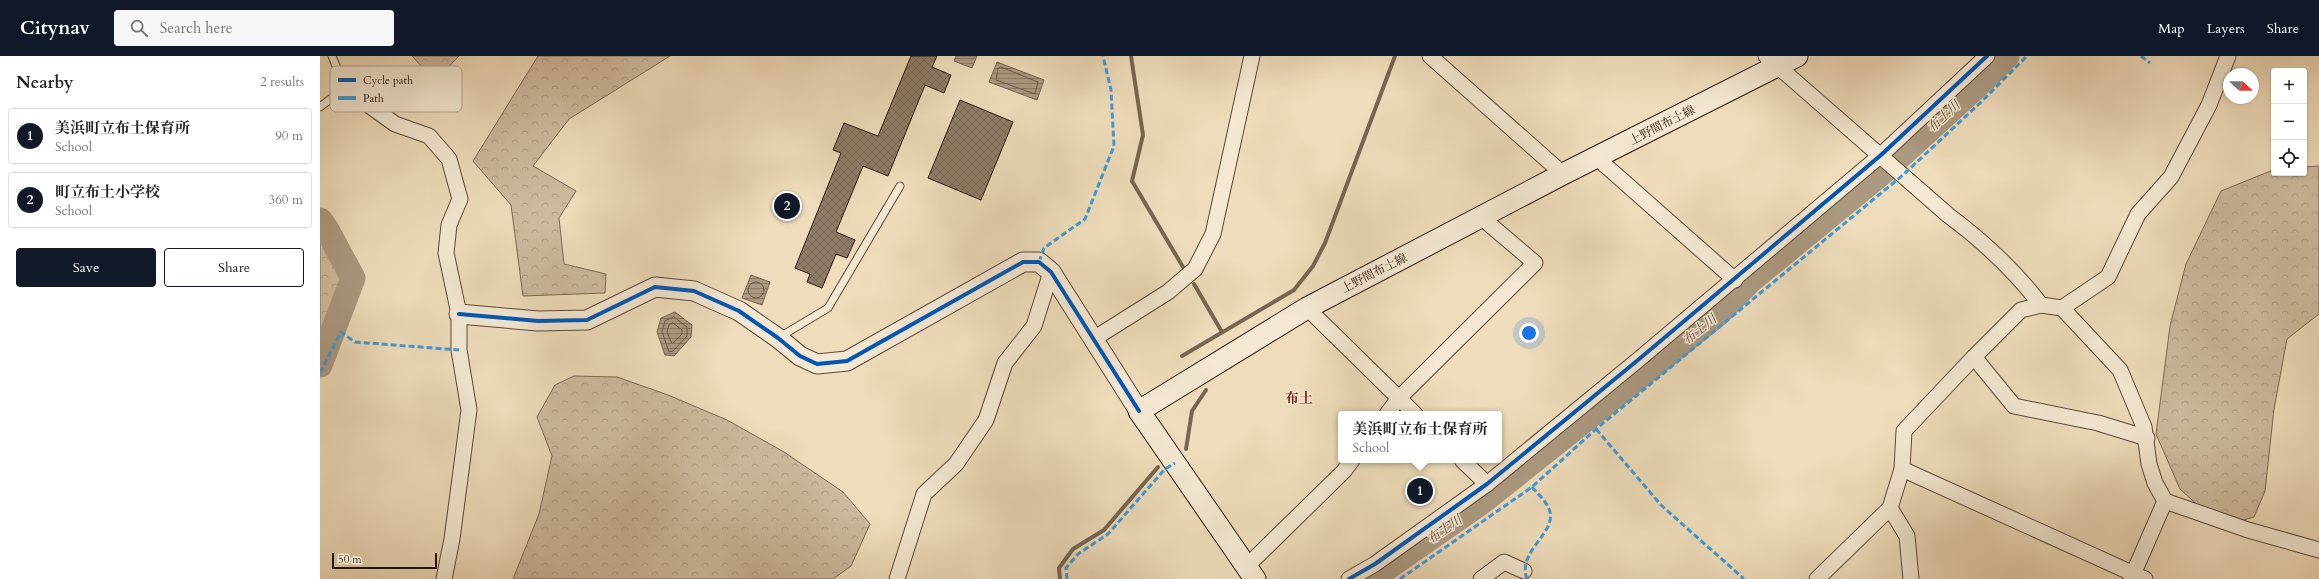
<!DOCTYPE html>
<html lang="en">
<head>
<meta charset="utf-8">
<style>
	:root { --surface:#fff; --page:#f6f6f6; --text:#222; --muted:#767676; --line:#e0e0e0; --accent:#111827 }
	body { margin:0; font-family:Cardo,"Noto Serif JP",serif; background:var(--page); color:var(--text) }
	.controls { position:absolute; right:12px; top:12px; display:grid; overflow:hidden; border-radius:4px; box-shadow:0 1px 3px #0004 }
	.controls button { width:36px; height:36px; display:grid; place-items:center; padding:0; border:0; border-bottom:1px solid var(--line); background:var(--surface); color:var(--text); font:20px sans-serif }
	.compass { position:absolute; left:1903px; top:12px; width:36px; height:36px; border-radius:50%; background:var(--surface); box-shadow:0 1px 3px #0004; rotate:112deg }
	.scale { position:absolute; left:12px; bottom:10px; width:105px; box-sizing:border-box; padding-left:4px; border:2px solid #2a1610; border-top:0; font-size:11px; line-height:14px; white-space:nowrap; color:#2a1610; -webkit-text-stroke:3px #f4e8d2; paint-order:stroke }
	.you { position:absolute; left:1209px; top:277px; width:14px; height:14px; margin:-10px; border:3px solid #fff; border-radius:50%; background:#1a73e8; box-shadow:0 0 0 6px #1a73e833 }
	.badge { display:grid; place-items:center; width:26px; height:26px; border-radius:50%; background:var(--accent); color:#fff; font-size:13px; font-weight:700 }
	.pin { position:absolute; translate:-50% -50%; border:2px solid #fff; box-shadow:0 1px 4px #0006 }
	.popup { position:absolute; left:1018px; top:355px; width:164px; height:52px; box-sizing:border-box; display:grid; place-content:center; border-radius:4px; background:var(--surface); filter:drop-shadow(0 1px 3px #0005); font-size:13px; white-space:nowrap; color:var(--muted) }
	.popup b { font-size:15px; color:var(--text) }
	.popup::after { content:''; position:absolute; left:50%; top:100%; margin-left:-8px; border:8px solid transparent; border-top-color:var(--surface) }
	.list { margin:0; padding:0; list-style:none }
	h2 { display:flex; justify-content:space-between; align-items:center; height:52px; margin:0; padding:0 16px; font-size:17px }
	h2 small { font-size:13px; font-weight:400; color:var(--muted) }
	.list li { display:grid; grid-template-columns:26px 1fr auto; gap:12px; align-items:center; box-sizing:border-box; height:56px; margin:0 8px 8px; padding:0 8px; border:1px solid var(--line); border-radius:4px }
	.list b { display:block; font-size:15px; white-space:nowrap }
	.list p { margin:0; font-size:13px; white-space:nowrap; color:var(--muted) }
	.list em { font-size:13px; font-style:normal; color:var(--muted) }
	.actions { display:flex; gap:8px; padding:12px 16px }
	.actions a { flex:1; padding:9px 0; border:1px solid var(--accent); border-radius:4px; text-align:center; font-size:14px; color:var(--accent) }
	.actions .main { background:var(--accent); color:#fff }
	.icon { flex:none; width:22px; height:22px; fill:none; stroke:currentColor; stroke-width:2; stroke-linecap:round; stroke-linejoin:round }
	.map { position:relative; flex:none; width:1999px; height:523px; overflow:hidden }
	header { display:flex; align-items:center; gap:24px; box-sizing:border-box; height:56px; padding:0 20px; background:var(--accent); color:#fff }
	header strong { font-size:19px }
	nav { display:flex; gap:22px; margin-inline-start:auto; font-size:14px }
	.search { width:280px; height:36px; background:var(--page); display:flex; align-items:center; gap:10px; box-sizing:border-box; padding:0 14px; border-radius:4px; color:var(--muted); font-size:15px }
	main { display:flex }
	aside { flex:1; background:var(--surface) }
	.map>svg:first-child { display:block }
	.forest { fill:url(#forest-crowns); stroke:#7c6856 }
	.water { fill:url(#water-rules); stroke:#776553 }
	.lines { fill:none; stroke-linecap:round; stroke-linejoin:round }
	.shore { stroke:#6a5848; stroke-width:1 }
	.stream { stroke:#776553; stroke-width:4 }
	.river { stroke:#ab9980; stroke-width:25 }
	.building { fill:url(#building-cross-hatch); stroke:#2a1610 }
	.service-casing { stroke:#5b483a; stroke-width:9 }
	.minor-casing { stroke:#5b483a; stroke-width:17 }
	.tertiary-casing { stroke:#5b483a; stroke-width:21 }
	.secondary-casing { stroke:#2a1610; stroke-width:23 }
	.service { stroke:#f4e8d2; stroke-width:7 }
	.minor { stroke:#f4e8d2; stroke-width:15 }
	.tertiary { stroke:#f4e8d2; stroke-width:19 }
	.secondary { stroke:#f4e8d2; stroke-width:21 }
	.quiet { stroke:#3d9ade; stroke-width:3; stroke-dasharray:6 3; stroke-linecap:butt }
	.cycleway-casing { stroke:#f4e8d2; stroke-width:6 }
	.cycleway { stroke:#0057b8; stroke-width:4 }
	.labels { text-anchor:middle; stroke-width:3; stroke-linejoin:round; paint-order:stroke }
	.street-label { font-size:12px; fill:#2a1610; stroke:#f4e8d2 }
	.water-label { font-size:13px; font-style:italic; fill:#5e4a3d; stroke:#f4e8d2 }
	.quarter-label { font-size:14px; font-weight:bold; fill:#7a1f14; stroke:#f4e8d2 }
	.key { fill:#f4e8d2; stroke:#b7a998; stroke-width:1 }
	.key-label { font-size:11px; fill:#2a1610 }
</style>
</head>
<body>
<header>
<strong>Citynav</strong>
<div class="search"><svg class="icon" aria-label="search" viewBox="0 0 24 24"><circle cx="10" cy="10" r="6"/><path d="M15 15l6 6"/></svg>Search here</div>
<nav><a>Map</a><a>Layers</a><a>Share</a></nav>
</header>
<main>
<aside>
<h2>Nearby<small>2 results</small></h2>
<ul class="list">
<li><span class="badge">1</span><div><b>美浜町立布土保育所</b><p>School</p></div><em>90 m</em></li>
<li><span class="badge">2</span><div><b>町立布土小学校</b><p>School</p></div><em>360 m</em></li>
</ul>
<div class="actions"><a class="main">Save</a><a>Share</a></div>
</aside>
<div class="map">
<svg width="1999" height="523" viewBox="0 0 1999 523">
	<defs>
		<pattern id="forest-crowns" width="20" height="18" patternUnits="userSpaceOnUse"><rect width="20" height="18" fill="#cdba9d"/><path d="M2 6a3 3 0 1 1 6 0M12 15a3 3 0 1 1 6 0" fill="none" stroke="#b09f86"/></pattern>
		<pattern id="water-rules" width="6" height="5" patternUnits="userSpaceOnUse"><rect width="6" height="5" fill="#ab9980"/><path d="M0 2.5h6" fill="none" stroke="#8b7c67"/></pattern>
		<pattern id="building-cross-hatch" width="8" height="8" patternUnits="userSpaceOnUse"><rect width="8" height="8" fill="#907d68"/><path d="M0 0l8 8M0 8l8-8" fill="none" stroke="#766554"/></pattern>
	</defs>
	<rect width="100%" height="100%" fill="#eedcba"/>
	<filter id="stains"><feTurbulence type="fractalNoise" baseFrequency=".005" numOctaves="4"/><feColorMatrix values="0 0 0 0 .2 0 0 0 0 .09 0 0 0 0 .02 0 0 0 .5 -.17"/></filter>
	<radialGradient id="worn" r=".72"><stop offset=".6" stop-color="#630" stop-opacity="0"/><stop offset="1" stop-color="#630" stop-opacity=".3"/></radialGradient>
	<g class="forest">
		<path d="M 92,0 L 139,0 L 115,25 Z"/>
		<path d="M 218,0 L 350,0 L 249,63 L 213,110 L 256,135 L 239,162 L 244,208 L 286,218 L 285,237 L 203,240 L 191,149 L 153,105 Z"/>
		<path d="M 1999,110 L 1999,258 L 1967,283 L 1954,353 L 1945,435 L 1934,461 L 1914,467 L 1883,454 L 1860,433 L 1836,378 L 1850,270 L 1866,208 L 1901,135 L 1953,114 L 1954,117 L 1984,117 L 1984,111 Z"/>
		<path d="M 0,176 L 24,221 L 0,292 Z"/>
		<path d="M 254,320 L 297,321 L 348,339 L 407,364 L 464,396 L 523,436 L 550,468 L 531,510 L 513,523 L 193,523 L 219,458 L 232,400 L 217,361 L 235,329 Z"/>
	</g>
	<g class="water">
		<path d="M 636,0 L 657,0 L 652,12 L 634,5 Z"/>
		<path d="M 677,6 L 724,24 L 717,44 L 669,26 Z"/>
		<path d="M 431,219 L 450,226 L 442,249 L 422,242 Z"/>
		<path d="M 355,256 L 372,269 L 371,281 L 354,300 L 345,299 L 337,276 L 341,262 Z"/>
	</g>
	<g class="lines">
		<g class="shore">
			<path d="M 681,11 L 718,26 L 715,38 L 676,24 L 678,13 Z"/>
			<circle cx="436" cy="234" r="8"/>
			<path d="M 354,261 L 367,271 L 367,280 L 353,295 L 349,296 L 342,276 L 345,265 Z"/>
			<path d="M 353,267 L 362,274 L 362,278 L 352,288 L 347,276 L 349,269 Z"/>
		</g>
		<g class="stream">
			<path d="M 811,0 L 823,79 L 812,125 L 863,211"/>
			<path d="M 874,228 L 902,276"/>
			<path d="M 862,300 L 974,234 L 993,210 L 1005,187 L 1075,0"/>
			<path d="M 866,393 L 872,355 L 886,334"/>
			<path d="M 740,523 L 739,512 L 753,493 L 784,474 L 838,411"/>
		</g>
		<g class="river">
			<path d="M 0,164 L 7,174 L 33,222 L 0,309"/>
			<path d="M 1051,523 L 1162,446 L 1398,258 L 1430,225 L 1563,116 L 1670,18 L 1687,0"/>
		</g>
	</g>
	<g class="building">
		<path d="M 591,0 L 617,0 L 612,11 L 631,19 L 624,37 L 605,29 L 568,120 L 543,110 L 516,176 L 535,184 L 527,202 L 516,198 L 502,232 L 487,226 L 490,218 L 475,212 L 521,97 L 513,94 L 524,67 L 558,80 Z"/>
		<path d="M 640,44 L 693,66 L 661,144 L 608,122 Z"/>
	</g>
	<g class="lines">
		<g class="service-casing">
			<g id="service">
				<path d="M 0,51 L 25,32 L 12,0"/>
				<path d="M 458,282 L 508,252 L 580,130"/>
			</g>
		</g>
		<g class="minor-casing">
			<g id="minor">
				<path d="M 1110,0 L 1243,118"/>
				<path d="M 1446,0 L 1628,159 C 1663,185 1695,215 1721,249"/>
				<path d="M 25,32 L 75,68 L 109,80 L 129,103 L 140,143 L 129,169 L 126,197 L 139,258 L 139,294 L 149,354 L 132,483 L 124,523"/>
				<path d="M 1277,102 L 1415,224"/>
				<path d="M 987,252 L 1095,358"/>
				<path d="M 1742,252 L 1800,314 L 1824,371 L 1829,408 L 1835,427 L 1845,445 L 1928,474 L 1999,494"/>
				<path d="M 775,282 L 848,236 L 875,213 L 893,178 L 932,0"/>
				<path d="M 1654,301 L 1694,350 L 1778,367 L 1827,382"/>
				<path d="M 1067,358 L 1079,342 L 1215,207 L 1162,162"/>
				<path d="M 1142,404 L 1167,428"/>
				<path d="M 1582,413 L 1825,523"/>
				<path d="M 1570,452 L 1587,480 L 1591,523"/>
				<path d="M 926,511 L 1024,415 L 1032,404"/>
				<path d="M 577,523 L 604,438 L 636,408 L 666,364 L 685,307 L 714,270 L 731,216"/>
				<path d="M 1029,523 L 1055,508 L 1167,428 L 1318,304 L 1561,99 L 1667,0"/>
				<path d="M 1161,523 L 1184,506 L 1204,515"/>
				<path d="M 1497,523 L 1570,452 L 1582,413 L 1584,375 L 1654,301 L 1701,254 L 1721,249 L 1742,252 L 1788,221 L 1818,158 L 1851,121 L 1889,49 L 1908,0"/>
				<path d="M 1811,523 L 1845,445"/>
			</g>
		</g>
		<g class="tertiary-casing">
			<path id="tertiary" d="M 139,258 L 218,265 L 267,264 L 335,231 L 374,235 L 419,255 L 458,282 L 480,300 L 497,308 L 527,305 L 703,206 L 719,206 L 731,216 L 819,355"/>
		</g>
		<g class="secondary-casing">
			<path id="secondary" d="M 935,523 L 819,355 L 987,252 L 1243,118 L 1477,0"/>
		</g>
		<use href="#service" class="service"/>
		<use href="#minor" class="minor"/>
		<use href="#tertiary" class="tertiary"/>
		<use href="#secondary" class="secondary"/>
		<g class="quiet">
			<path d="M 1821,0 L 1830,7"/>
			<path d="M 719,206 L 724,192 L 765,163 L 794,90 L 791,34 L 783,0"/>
			<path d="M 0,317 L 21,276 L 35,286 L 139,294"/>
			<path d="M 1276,373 L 1341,449 L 1424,523"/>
			<path d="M 747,523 L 746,512 L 758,498 L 788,478 L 845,413 L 855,407"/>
			<path d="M 1080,523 L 1212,431 L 1276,373 L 1583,119 L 1661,46 L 1707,0"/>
			<path d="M 1207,523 C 1196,495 1239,476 1229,453 C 1226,445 1217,437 1212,431"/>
		</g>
		<g class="cycleway-casing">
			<g id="cycleway">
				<path d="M 139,258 L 218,265 L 267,264 L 335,231 L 374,235 L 419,255 L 458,282 L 480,300 L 497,308 L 527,305 L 703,206 L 719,206 L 731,216 L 819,355"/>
				<path d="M 1029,523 L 1055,508 L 1167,428 L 1318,304 L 1561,99 L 1667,0"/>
			</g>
		</g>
		<use href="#cycleway" class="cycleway"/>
	</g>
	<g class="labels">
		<g class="street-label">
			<text transform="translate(1342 69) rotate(-27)" y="4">上野間布土線</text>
			<text transform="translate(1054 217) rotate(-27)" y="4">上野間布土線</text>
		</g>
		<g class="water-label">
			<text transform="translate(1623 60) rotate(-43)" y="5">布土川</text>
			<text transform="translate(1379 273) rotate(-39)" y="5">布土川</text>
			<text transform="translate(1124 473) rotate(-35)" y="5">布土川</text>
		</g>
		<g class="quarter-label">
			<text x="979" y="347">布土</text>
		</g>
	</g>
	<rect x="10" y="10" width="132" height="46" rx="6" class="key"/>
	<rect x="18" y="22" width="18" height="4" fill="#0057b8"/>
	<rect x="18" y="40" width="18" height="4" fill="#3d9ade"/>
	<g class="key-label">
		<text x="43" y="28">Cycle path</text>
		<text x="43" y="46">Path</text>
	</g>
	<rect width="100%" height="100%" filter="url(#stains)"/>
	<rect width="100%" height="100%" fill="url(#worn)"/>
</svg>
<div class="controls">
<button>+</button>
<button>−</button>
<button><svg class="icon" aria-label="locate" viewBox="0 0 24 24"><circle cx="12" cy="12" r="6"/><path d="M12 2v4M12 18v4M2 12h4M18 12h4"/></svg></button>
</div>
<svg class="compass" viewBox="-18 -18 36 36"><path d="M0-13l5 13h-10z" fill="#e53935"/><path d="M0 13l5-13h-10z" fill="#767676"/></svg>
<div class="scale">50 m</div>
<div class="you"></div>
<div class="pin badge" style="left:1100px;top:435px">1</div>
<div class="popup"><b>美浜町立布土保育所</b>School</div>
<div class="pin badge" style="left:467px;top:150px">2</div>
</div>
</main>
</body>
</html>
